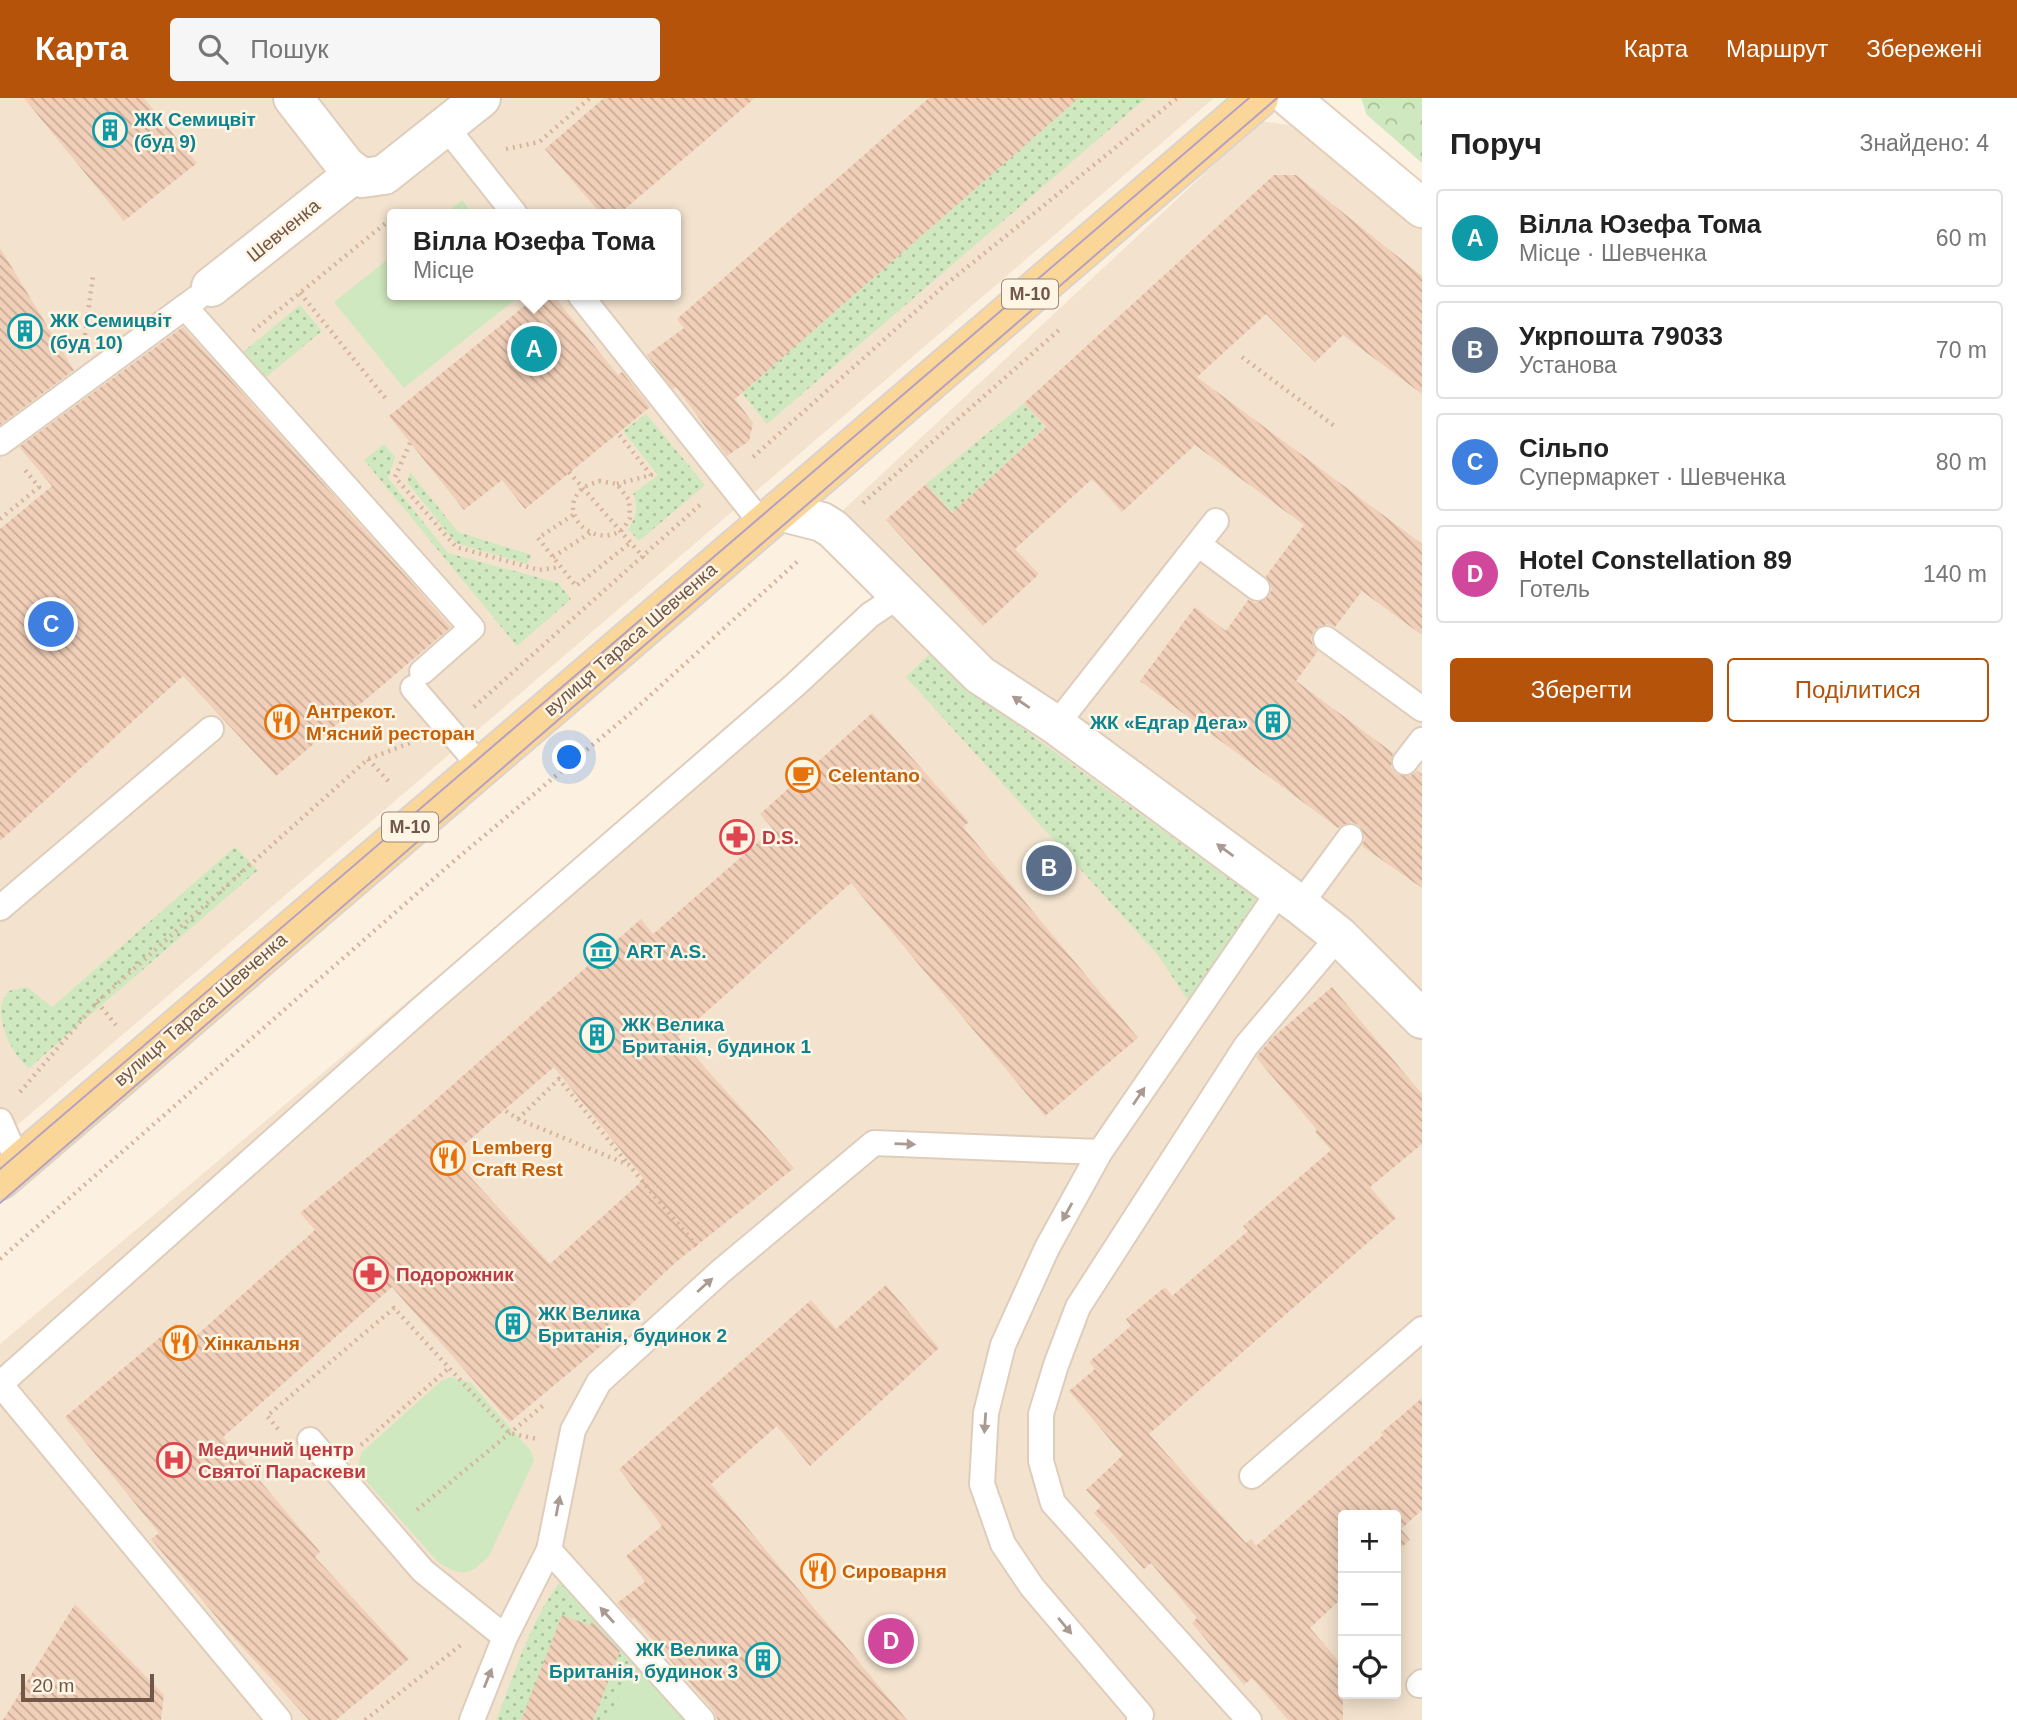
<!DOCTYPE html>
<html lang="uk">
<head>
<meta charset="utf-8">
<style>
	:root { --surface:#fff; --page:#f6f6f6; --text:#222; --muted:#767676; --line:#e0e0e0; --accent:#b45309 }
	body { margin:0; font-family:Arial,sans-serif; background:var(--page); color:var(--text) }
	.controls { position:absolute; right:21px; bottom:21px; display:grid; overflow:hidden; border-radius:7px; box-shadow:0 4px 18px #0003 }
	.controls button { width:63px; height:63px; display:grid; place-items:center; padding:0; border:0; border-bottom:2px solid var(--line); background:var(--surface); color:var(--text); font:35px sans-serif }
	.scale { position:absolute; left:21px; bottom:18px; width:133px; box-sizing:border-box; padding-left:7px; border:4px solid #715748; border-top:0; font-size:19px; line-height:24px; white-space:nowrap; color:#715748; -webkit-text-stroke:5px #fff5e5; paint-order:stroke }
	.you { position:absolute; left:570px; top:660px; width:24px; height:24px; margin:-18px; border:5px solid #fff; border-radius:50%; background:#1a73e8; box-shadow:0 0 0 10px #1a73e833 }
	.badge { display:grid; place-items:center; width:46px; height:46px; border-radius:50%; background:var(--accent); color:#fff; font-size:23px; font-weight:700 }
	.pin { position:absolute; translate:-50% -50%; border:4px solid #fff; box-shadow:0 2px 7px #0006 }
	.popup { position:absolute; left:387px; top:111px; width:294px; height:91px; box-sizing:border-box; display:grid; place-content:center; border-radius:7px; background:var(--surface); filter:drop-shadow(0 2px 5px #0005); font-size:23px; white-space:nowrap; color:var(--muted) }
	.popup b { font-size:26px; color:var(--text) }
	.popup::after { content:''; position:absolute; left:50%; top:100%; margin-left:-14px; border:14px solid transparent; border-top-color:var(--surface) }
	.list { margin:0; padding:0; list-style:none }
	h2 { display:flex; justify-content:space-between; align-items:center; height:91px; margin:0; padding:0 28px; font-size:30px }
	h2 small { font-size:23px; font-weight:400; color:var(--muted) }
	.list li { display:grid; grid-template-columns:46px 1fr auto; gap:21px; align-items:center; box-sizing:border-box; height:98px; margin:0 14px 14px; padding:0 14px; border:2px solid var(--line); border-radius:7px }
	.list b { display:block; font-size:26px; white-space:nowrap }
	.list p { margin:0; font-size:23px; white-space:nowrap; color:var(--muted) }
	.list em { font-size:23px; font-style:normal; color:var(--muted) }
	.actions { display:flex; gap:14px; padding:21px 28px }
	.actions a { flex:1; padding:16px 0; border:2px solid var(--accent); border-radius:7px; text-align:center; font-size:24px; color:var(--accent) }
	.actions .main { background:var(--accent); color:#fff }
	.icon { flex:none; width:38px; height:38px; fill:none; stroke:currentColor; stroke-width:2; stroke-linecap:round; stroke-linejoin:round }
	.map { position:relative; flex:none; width:1422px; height:1622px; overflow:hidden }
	header { display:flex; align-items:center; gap:42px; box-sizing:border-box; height:98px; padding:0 35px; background:var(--accent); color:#fff }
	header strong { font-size:33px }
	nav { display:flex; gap:38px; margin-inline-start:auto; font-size:24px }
	.search { width:490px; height:63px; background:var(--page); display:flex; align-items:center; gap:18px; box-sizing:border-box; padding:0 24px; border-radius:7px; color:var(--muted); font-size:26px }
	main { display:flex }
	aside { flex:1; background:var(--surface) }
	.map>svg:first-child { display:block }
	.residential { fill:#f3e3ce; fill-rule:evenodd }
	.grass { fill:url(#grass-dots) }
	.forest { fill:url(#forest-crowns) }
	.green { fill:#cfe8bf }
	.building { fill:url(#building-back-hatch); fill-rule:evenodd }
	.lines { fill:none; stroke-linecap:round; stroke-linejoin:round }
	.lane-casing { stroke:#dfcdbc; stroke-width:28 }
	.street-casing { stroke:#dfcdbc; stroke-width:42 }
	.secondary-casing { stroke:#e4cfba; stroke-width:42 }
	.primary-casing { stroke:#dad3cf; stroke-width:42 }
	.path { stroke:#d5b39c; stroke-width:4.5; stroke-dasharray:2 5; stroke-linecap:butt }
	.lane { stroke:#fff; stroke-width:24 }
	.street { stroke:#fff; stroke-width:38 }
	.secondary { stroke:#fff; stroke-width:38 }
	.primary { stroke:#fad798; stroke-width:38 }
	.tram { stroke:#b4a0c4; stroke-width:2 }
	.oneway { fill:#aa9a91 }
	.labels { text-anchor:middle; stroke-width:5; stroke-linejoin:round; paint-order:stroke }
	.shield { fill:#fff5e5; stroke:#9c8677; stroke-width:2 }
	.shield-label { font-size:18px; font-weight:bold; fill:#715748 }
	.culture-label { font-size:19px; font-weight:bold; fill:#0d838f; stroke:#fff5e5; text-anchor:start }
	.street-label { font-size:19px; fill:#715748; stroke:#fff5e5 }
	.food-label { font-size:19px; font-weight:bold; fill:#c56008; stroke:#fff5e5; text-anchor:start }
	.health-label { font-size:19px; font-weight:bold; fill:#be3a42; stroke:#fff5e5; text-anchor:start }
</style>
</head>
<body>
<header>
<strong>Карта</strong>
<div class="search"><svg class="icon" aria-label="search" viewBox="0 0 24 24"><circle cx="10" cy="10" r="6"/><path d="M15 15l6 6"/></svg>Пошук</div>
<nav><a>Карта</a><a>Маршрут</a><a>Збережені</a></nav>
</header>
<main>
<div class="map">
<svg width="1422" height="1622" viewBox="0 0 1422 1622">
	<defs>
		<pattern id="grass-dots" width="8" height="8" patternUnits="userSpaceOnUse" patternTransform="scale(1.75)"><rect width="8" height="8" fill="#cfe8bf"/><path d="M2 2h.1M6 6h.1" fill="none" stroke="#acbf9d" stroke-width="1.8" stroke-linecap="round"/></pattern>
		<pattern id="forest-crowns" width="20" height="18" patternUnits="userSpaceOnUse" patternTransform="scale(1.75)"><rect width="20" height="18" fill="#cfe8bf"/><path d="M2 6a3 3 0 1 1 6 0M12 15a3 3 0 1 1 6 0" fill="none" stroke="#acbf9d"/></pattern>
		<pattern id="building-back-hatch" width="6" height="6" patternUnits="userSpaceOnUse" patternTransform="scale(1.75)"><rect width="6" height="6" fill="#f1cfb8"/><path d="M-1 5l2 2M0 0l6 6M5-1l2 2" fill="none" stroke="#c8ab98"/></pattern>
	</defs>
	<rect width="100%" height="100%" fill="#fcf1e0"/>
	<g class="residential">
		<path d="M 0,0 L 1214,0 L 0,1042 ZM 392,116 L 676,116 L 676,197 L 392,197 Z"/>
		<path d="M 1261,23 L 1301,29 L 1422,129 L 1422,1622 L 0,1622 L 0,1246 L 870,515 L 902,513 L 985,569 L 841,414 ZM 1343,1417 L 1396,1417 L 1396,1596 L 1343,1596 Z"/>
	</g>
	<g class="grass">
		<path d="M 1079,0 L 1146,0 L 767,326 L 742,295 Z"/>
		<path d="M 300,207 L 322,233 L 265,280 L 243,254 Z"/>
		<path d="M 1024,305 L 1045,329 L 953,415 L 926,386 Z"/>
		<path d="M 646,316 L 705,387 L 639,443 L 628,431 C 636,420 639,409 633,396 L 658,377 L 623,333 Z"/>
		<path d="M 384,346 L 395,359 L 388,380 L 448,455 L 558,485 L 571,501 L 517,548 L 364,362 Z"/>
		<path d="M 410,374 L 458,434 L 532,457 L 527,466 L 456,445 L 407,384 Z"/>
		<path d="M 930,556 L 964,588 L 1268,809 L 1191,907 L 1158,857 L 906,579 Z"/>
		<path d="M 235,749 L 258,772 L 29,970 C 13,957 0,932 1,909 C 2,904 6,898 8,893 L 27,889 L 52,909 Z"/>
		<path d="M 563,1480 L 706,1622 L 496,1622 C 515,1575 531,1520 563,1480 Z"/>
	</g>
	<path class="forest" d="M 1361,0 L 1422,0 L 1422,65 L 1367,17 Z"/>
	<g class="green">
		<path d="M 462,102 L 473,116 L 445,116 Z"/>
		<path d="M 392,158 L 392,197 L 521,197 L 404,290 L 334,204 Z"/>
		<path d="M 450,1279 L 470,1284 L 531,1353 L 534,1363 L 489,1458 C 469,1478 462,1479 438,1464 L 359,1375 L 359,1363 L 362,1354 L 441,1283 Z"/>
		<path d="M 633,1564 L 690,1622 L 609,1622 Z"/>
	</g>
	<g class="building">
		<path d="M 24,0 L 144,0 L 197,65 L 124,123 Z"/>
		<path d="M 604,0 L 755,0 L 619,116 L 601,116 L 545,51 Z"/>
		<path d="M 929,0 L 1079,0 L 735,301 L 753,325 L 749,343 L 727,358 L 676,289 L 673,291 L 647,257 L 684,230 L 677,221 Z"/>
		<path d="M 1274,77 L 1296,77 L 1422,178 L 1422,296 L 1343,237 L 1315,264 L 1266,216 L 1197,279 L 1422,446 L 1422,537 L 1362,493 L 1335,529 L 1327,526 L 1314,532 L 1311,540 L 1313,548 L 1318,553 L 1296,583 L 1393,655 L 1391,669 L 1396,676 L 1410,678 L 1417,673 L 1422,676 L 1422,790 L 1362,748 L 1365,740 L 1359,727 L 1351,724 L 1338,730 L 1140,583 L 1195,509 L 1226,533 L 1248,502 L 1256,505 L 1268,499 L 1272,491 L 1266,478 L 1304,427 L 1195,347 L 1122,414 L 1092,381 L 1015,451 L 1039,476 L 983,528 L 886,422 L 926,386 L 952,415 L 1046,329 L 1024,305 Z"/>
		<path d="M 0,150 L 74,272 L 0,327 Z"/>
		<path d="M 538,197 L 553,197 L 618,277 L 622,274 L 650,309 L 525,411 L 502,382 L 464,412 L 389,318 Z"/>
		<path d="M 183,229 L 451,529 L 276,678 L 183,578 L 0,743 L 0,431 L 52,388 L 19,349 Z"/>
		<path d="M 872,615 L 969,724 L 963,729 L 1138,940 L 1045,1018 L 851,785 L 678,939 L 794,1070 L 676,1164 L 605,1231 L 612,1239 L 510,1324 L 392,1189 L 223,1339 L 320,1454 L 315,1459 L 409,1561 L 336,1622 L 309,1622 L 234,1540 L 151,1441 L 159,1435 L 65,1319 L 176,1226 L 190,1243 L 315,1132 L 300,1115 L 415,1020 L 641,821 L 653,836 L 773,731 L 760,716 ZM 554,969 L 644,1081 L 550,1166 L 451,1058 Z"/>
		<path d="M 1332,889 L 1422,996 L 1422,1046 L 1370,1089 L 1396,1120 L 1149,1336 L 1246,1445 L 1251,1441 L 1256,1448 L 1383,1337 L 1381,1335 L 1422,1300 L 1422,1412 L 1401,1431 L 1410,1442 L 1396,1454 L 1396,1417 L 1343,1417 L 1343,1499 L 1310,1530 L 1343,1568 L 1343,1622 L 1288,1622 L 1252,1580 L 1244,1587 L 1192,1525 L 1197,1520 L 1151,1465 L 1144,1471 L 1094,1415 L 1101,1408 L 1086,1392 L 1123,1357 L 1069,1293 L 1095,1271 L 1089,1264 L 1131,1228 L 1126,1221 L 1165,1189 L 1172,1198 L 1248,1133 L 1243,1128 L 1331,1052 L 1315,1034 L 1317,1032 L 1256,959 L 1273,939 Z"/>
		<path d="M 886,1187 L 939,1250 L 810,1368 L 777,1328 L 711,1386 L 907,1622 L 718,1622 L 713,1612 L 633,1519 L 632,1522 L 617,1505 L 645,1484 L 626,1458 L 662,1428 L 619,1371 L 811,1202 L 836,1231 Z"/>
		<path d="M 75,1506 L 164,1597 L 161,1622 L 3,1622 Z"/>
		<path d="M 562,1517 L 589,1527 L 593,1524 L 620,1553 L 593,1622 L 521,1622 Z"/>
	</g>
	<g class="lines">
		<g class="lane-casing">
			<g id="lane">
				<path d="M 446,29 L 515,116"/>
				<path d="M 580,197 L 763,427"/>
				<path d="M 185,209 L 472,530 L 422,574"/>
				<path d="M 0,345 L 197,200"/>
				<path d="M 1198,446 L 1257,490"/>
				<path d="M 1326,541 L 1422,611"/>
				<path d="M 413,590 L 481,669"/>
				<path d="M 1056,627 L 1216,423"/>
				<path d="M 1405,664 L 1422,642"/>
				<path d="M 1300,807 L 1350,739"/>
				<path d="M 0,810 L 211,631"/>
				<path d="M 0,1023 L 19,1066"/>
				<path d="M 310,1342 L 423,1473 L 505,1539"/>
				<path d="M 1252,1378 L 1422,1231"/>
				<path d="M 549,1452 L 702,1622"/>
				<path d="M 1419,1587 L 1422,1584"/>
				<path d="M 279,1622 L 0,1286 L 420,912 L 795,587 L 870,517 L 900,497"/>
				<path d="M 472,1622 L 505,1539 L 549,1452 L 573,1332 L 599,1284 L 720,1174 L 874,1045 L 1100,1054"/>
				<path d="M 1139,1622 L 1141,1617 L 1032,1489 L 1003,1446 L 982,1386 L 986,1315 L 1003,1247 L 1047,1150 L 1100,1054 L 1280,792"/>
				<path d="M 1249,1622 L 1053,1405 L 1041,1363 L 1041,1316 L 1056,1267 L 1078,1209 L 1246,948 L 1339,838"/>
			</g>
		</g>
		<g class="street-casing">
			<g id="street">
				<path d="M 293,0 L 346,68 L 362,80 L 384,77 L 481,0"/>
				<path d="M 211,189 L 355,75"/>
				<path d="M 779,413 L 822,424 L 833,431 L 980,577 L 1056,627 L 1300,807 L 1339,838 L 1422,921"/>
			</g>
		</g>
		<g class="secondary-casing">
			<path id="secondary" d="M 1290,0 L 1422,110"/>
		</g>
		<g class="primary-casing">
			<path id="primary" d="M 0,1082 C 421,723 839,360 1259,0"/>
		</g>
		<g class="path">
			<path d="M 506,51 L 539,44 L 590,0"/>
			<path d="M 300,195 L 387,302"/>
			<path d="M 253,233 L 392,120"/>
			<path d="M 85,237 L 93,178"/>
			<path d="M 1242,259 L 1337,330"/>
			<path d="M 410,345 L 395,379 L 456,449 L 539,472 L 560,469"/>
			<path d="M 753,359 L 945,187 L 1177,0"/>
			<path d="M 569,374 L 644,460"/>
			<path d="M 599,383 L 617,386 L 629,402 L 630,420 C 627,424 624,431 620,433 C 592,450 555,414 583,390 C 587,387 594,385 599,383 Z"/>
			<path d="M 617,386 L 651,377 L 618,335"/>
			<path d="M 863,405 L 1059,232"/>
			<path d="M 573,417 L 538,440 L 576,488 L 630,445"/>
			<path d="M 0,421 L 39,389 L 25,372"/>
			<path d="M 553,459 L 590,435"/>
			<path d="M 474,609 L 702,405"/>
			<path d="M 368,661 L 391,686"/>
			<path d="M 97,904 L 116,927"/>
			<path d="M 20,994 L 97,904 L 368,661 L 413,644"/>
			<path d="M 506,1013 L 518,1021 L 629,1067 L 698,1150"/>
			<path d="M 518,1021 L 559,981 L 628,1066"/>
			<path d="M 0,1161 L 454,763 L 633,613 L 799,462"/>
			<path d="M 278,1331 L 267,1318 L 394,1210 L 509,1335 L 537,1341"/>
			<path d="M 361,1347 L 449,1270"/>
			<path d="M 417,1412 L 545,1306"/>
			<path d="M 365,1622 L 461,1547"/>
		</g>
		<use href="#lane" class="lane"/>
		<use href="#street" class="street"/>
		<use href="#secondary" class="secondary"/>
		<use href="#primary" class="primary"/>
		<g class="tram">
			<path d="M 0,1071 L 1249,0"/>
			<path d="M 0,1105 L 1277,0"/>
		</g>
	</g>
	<defs><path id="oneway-solid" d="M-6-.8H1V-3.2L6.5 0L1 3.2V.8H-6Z" transform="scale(1.75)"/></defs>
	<g class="oneway">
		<use href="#oneway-solid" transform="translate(1021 604) rotate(-146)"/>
		<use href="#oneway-solid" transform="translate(1225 752) rotate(-144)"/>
		<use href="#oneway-solid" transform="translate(1139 998) rotate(-56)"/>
		<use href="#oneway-solid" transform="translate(905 1046) rotate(2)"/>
		<use href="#oneway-solid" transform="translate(1067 1114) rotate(119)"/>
		<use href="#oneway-solid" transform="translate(705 1187) rotate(-42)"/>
		<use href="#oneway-solid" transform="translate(985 1325) rotate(94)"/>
		<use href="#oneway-solid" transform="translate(558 1408) rotate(-79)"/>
		<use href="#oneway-solid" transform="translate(607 1517) rotate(-132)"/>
		<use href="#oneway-solid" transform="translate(1065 1528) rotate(50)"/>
		<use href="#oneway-solid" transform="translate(488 1580) rotate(-68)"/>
	</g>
	<defs>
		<g id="building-ring" transform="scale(1.75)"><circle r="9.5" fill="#fff5e5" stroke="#0f9aa8" stroke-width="1.5"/><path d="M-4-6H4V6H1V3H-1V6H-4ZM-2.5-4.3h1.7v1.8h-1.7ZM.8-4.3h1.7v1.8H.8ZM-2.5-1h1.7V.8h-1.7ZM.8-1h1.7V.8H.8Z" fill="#0f9aa8"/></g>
		<g id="restaurant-ring" transform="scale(1.75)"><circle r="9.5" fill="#fff5e5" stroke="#e8710a" stroke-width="1.5"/><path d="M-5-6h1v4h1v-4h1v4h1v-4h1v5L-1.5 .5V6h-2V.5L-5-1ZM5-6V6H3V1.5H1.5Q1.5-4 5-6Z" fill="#e8710a"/></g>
		<g id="cafe-ring" transform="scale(1.75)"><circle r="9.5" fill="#fff5e5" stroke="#e8710a" stroke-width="1.5"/><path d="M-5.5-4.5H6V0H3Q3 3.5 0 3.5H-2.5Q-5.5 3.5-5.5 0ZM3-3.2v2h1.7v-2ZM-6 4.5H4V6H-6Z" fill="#e8710a"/></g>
		<g id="pharmacy-ring" transform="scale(1.75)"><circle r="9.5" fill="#fff5e5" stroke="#e0444e" stroke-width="1.5"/><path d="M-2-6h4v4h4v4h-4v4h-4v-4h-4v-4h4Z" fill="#e0444e"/></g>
		<g id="museum-ring" transform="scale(1.75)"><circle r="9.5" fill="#fff5e5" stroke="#0f9aa8" stroke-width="1.5"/><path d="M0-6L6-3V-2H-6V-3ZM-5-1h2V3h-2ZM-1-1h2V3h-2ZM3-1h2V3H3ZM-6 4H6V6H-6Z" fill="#0f9aa8"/></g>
		<g id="hospital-ring" transform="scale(1.75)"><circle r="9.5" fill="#fff5e5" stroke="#e0444e" stroke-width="1.5"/><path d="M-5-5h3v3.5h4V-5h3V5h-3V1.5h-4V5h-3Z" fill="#e0444e"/></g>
	</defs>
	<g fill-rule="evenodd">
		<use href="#building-ring" x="110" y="32"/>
		<use href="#building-ring" x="25" y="233"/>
		<use href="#restaurant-ring" x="282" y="624"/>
		<use href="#building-ring" x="1273" y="624"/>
		<use href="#cafe-ring" x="803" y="677"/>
		<use href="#pharmacy-ring" x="737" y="739"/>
		<use href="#museum-ring" x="601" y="853"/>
		<use href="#building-ring" x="597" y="937"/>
		<use href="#restaurant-ring" x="448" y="1060"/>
		<use href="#pharmacy-ring" x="371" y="1176"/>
		<use href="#building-ring" x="513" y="1226"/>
		<use href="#restaurant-ring" x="180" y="1245"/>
		<use href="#hospital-ring" x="174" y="1362"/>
		<use href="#restaurant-ring" x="818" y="1473"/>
		<use href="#building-ring" x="763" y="1562"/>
	</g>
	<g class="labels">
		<g class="shield">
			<rect x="1002" y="181.5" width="56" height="29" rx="5"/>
			<rect x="382" y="714.5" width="56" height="29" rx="5"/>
		</g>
		<g class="shield-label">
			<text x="1030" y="202">М-10</text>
			<text x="410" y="735">М-10</text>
		</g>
		<g class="culture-label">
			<text x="134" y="28">ЖК Семицвіт<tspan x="134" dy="22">(буд 9)</tspan></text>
			<text x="50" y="229">ЖК Семицвіт<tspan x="50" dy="22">(буд 10)</tspan></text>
			<text x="1248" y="631" text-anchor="end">ЖК «Едгар Дега»</text>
			<text x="626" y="860">ART A.S.</text>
			<text x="622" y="933">ЖК Велика<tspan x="622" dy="22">Британія, будинок 1</tspan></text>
			<text x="538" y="1222">ЖК Велика<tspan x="538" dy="22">Британія, будинок 2</tspan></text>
			<text x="738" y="1558" text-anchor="end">ЖК Велика<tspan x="738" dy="22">Британія, будинок 3</tspan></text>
		</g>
		<g class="street-label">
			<text transform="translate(283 132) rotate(-39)" y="7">Шевченка</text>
			<text transform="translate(630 541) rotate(-41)" y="7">вулиця Тараса Шевченка</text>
			<text transform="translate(200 911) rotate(-41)" y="7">вулиця Тараса Шевченка</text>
		</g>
		<g class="food-label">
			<text x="306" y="620">Антрекот.<tspan x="306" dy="22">М'ясний ресторан</tspan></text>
			<text x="828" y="684">Celentano</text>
			<text x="472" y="1056">Lemberg<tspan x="472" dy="22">Craft Rest</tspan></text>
			<text x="204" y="1252">Хінкальня</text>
			<text x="842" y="1480">Сироварня</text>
		</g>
		<g class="health-label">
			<text x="762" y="746">D.S.</text>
			<text x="396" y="1183">Подорожник</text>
			<text x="198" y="1358">Медичний центр<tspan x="198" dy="22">Святої Параскеви</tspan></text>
		</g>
	</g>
</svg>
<div class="controls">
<button>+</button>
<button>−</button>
<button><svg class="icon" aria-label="locate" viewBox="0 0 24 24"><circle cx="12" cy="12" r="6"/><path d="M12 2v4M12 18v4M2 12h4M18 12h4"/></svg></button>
</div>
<div class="scale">20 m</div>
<div class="you"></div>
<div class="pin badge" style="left:534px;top:251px;background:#0f9aa8">A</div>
<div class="popup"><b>Вілла Юзефа Тома</b>Місце</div>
<div class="pin badge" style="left:1049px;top:770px;background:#5c6f8a">B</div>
<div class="pin badge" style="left:51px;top:526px;background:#3f7fe0">C</div>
<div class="pin badge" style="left:891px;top:1543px;background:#d1479c">D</div>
</div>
<aside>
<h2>Поруч<small>Знайдено: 4</small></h2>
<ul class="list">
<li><span class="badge" style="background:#0f9aa8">A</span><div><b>Вілла Юзефа Тома</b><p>Місце · Шевченка</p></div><em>60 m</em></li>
<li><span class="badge" style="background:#5c6f8a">B</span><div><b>Укрпошта 79033</b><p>Установа</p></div><em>70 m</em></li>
<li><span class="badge" style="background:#3f7fe0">C</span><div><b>Сільпо</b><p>Супермаркет · Шевченка</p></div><em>80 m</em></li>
<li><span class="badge" style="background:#d1479c">D</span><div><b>Hotel Constellation 89</b><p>Готель</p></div><em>140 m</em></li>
</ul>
<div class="actions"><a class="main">Зберегти</a><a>Поділитися</a></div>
</aside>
</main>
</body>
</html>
